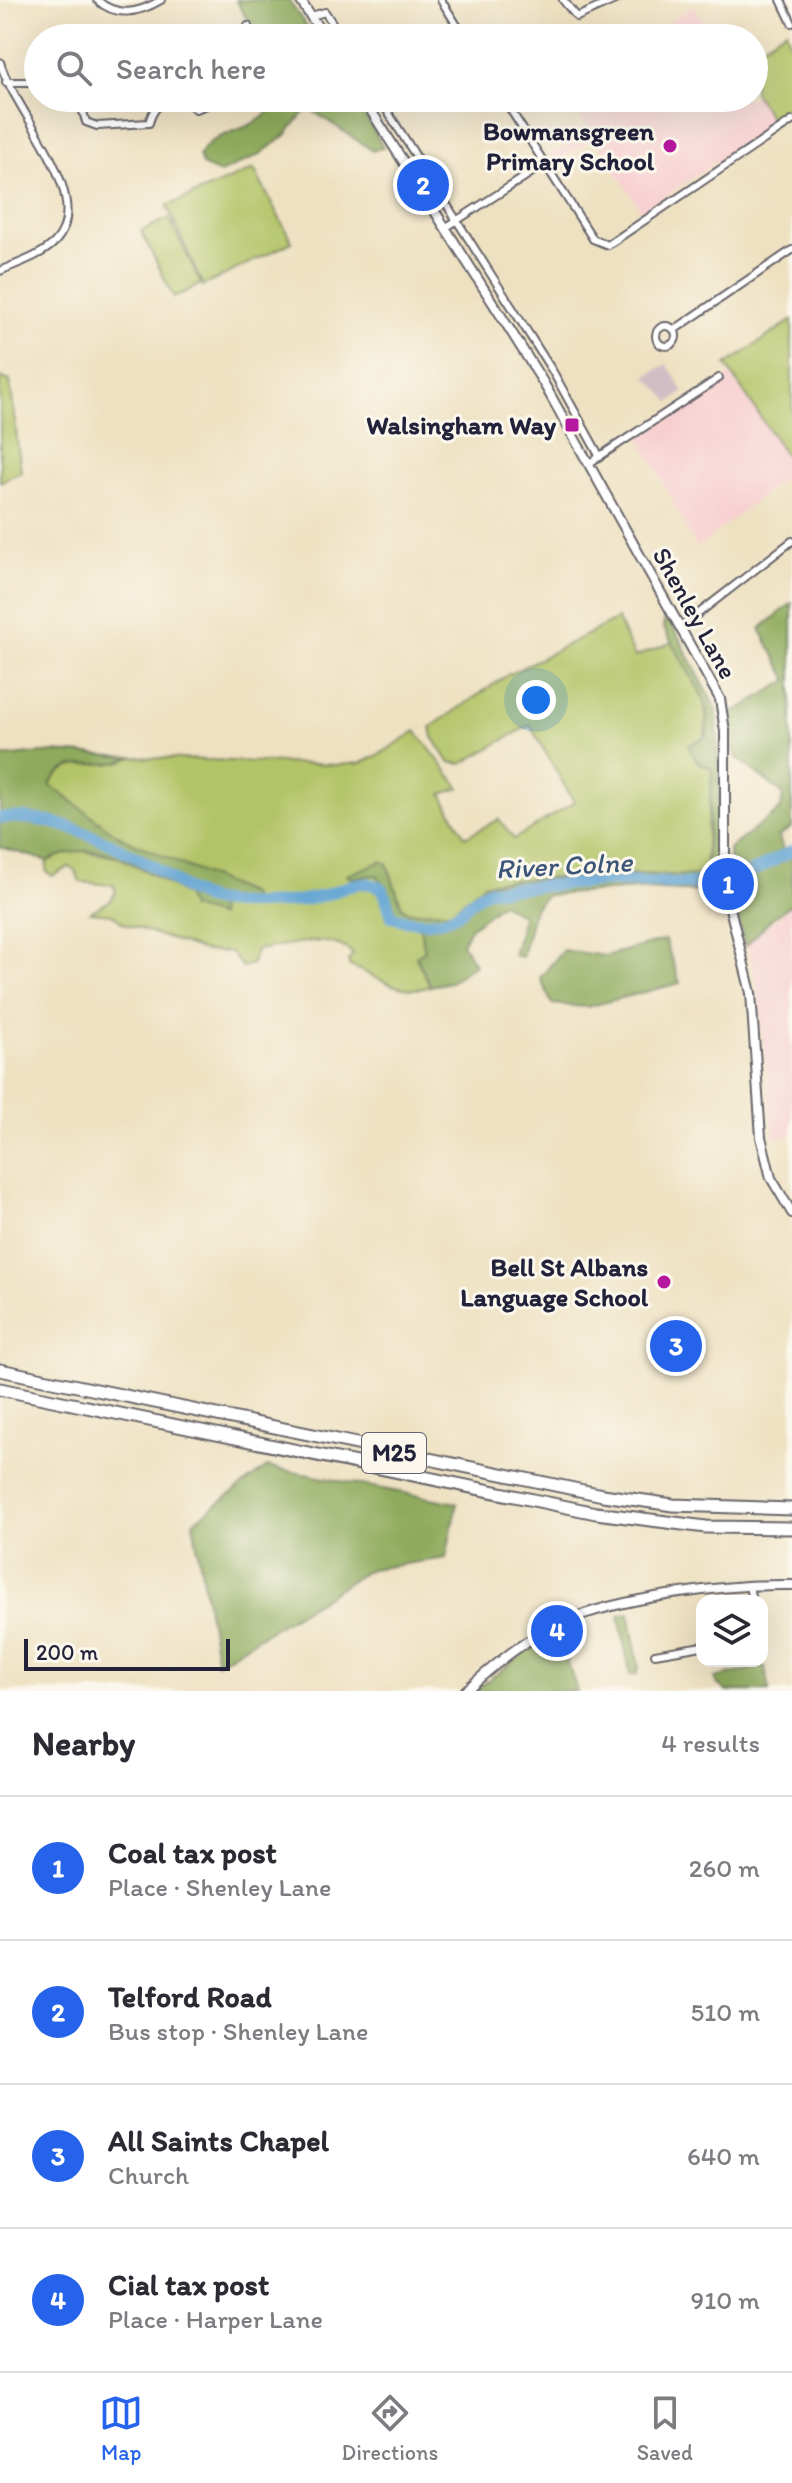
<!DOCTYPE html>
<html lang="en">
<head>
<meta charset="utf-8">
<style>
	:root { --surface:#fff; --page:#f2f2f3; --text:#2b2b33; --muted:#7c7c81; --line:#e1e1e2; --accent:#2563eb }
	body { margin:0; font-family:Itim,sans-serif; background:var(--page); color:var(--text) }
	.controls { position:absolute; right:24px; bottom:24px; display:grid; overflow:hidden; border-radius:16px; box-shadow:0 8px 32px #0002 }
	.controls button { width:72px; height:72px; display:grid; place-items:center; padding:0; border:0; border-bottom:2px solid var(--line); background:var(--surface); color:var(--text); font:40px sans-serif }
	.scale { position:absolute; left:24px; bottom:20px; width:206px; box-sizing:border-box; padding-left:8px; border:4px solid #22223b; border-top:0; font-size:22px; line-height:28px; white-space:nowrap; color:#22223b; -webkit-text-stroke:6px #fbf7ec; paint-order:stroke }
	.you { position:absolute; left:536px; top:700px; width:28px; height:28px; margin:-20px; border:6px solid #fff; border-radius:50%; background:#1a73e8; box-shadow:0 0 0 12px #1a73e833 }
	.badge { display:grid; place-items:center; width:52px; height:52px; border-radius:50%; background:var(--accent); color:#fff; font-size:26px; font-weight:700 }
	.pin { position:absolute; translate:-50% -50%; border:4px solid #fff; box-shadow:0 2px 8px #0006 }
	.list { margin:0; padding:0; list-style:none }
	h2 { display:flex; justify-content:space-between; align-items:center; height:104px; margin:0; padding:0 32px; font-size:34px }
	h2 small { font-size:26px; font-weight:400; color:var(--muted) }
	.list li { display:grid; grid-template-columns:52px 1fr auto; gap:24px; align-items:center; box-sizing:border-box; height:144px; padding:0 32px; border-top:2px solid var(--line) }
	.list b { display:block; font-size:30px; white-space:nowrap }
	.list p { margin:0; font-size:26px; white-space:nowrap; color:var(--muted) }
	.list em { font-size:26px; font-style:normal; color:var(--muted) }
	.icon { flex:none; width:44px; height:44px; fill:none; stroke:currentColor; stroke-width:2; stroke-linecap:round; stroke-linejoin:round }
	.map { position:relative; flex:none; width:792px; height:1691px; overflow:hidden }
	.search { position:absolute; background:var(--surface); box-shadow:0 8px 32px #0002; left:24px; right:24px; top:24px; height:88px; display:flex; align-items:center; gap:20px; box-sizing:border-box; padding:0 28px; border-radius:44px; color:var(--muted); font-size:30px }
	.sheet { height:680px; background:var(--surface) }
	nav { display:flex; justify-content:space-around; align-items:center; box-sizing:border-box; height:112px; border-top:2px solid var(--line); background:var(--surface); font-size:22px; color:var(--muted) }
	nav a { display:grid; justify-items:center; gap:4px }
	nav .on { color:var(--accent) }
	.map>svg:first-child { display:block }
	.built { fill:#f7cfd0 }
	.industrial { fill:#d2bdc5 }
	.green { fill:#b3c468; stroke:#6a7352; stroke-width:2 }
	.forest { fill:#8eaa5c; stroke:#58664c; stroke-width:2 }
	.lines { fill:none; stroke-linecap:round; stroke-linejoin:round }
	.river { stroke:#5ea2d3; stroke-width:12 }
	.minor-casing { stroke:#69656a; stroke-width:10 }
	.secondary-casing { stroke:#69656a; stroke-width:12 }
	.motorway-casing { stroke:#69656a; stroke-width:15 }
	.minor { stroke:#fff; stroke-width:6 }
	.secondary { stroke:#fff; stroke-width:8 }
	.motorway { stroke:#fff; stroke-width:11 }
	.poi-dot { fill:#b5179e; stroke:#fbf7ec; stroke-width:3 }
	.labels { text-anchor:middle; stroke-width:6; stroke-linejoin:round; paint-order:stroke }
	.shield { fill:#fbf7ec; stroke:#636270; stroke-width:2 }
	.shield-label { font-size:24px; font-weight:bold; fill:#22223b }
	.poi-label { font-size:26px; font-weight:bold; fill:#22223b; stroke:#fbf7ec; text-anchor:end }
	.street-label { font-size:26px; fill:#22223b; stroke:#fbf7ec }
	.water-label { font-size:28px; font-style:italic; fill:#3a5578; stroke:#fbf7ec }
</style>
</head>
<body>
<div class="map">
<svg width="792" height="1691" viewBox="0 0 792 1691">
	<rect width="100%" height="100%" fill="#fbf7ec"/>
	<filter id="ink" filterUnits="userSpaceOnUse"><feTurbulence type="fractalNoise" baseFrequency=".0125" numOctaves="2"/><feDisplacementMap in="SourceGraphic" scale="16" xChannelSelector="R" yChannelSelector="G"/><feConvolveMatrix kernelMatrix="1 2 1 2 8 2 1 2 1" color-interpolation-filters="sRGB"/></filter>
	<filter id="wash" filterUnits="userSpaceOnUse"><feTurbulence type="fractalNoise" baseFrequency=".006" numOctaves="4" result="noise"/><feDisplacementMap in="SourceGraphic" scale="32" xChannelSelector="R" yChannelSelector="G"/><feGaussianBlur stdDeviation="1.8" result="paint"/><feColorMatrix in="noise" values="0 0 0 0 0 0 0 0 0 0 0 0 0 0 0 0 0 1.4 0 .05"/><feComposite in="paint" operator="in"/></filter>
	<g filter="url(#wash)">
		<rect width="100%" height="100%" fill="#eee1c1"/>
		<g class="built">
			<path d="M 694,6 L 716,38 L 645,38 Z"/>
			<path d="M 754,93 L 774,123 L 642,212 L 594,138 L 555,163 L 550,156 L 589,130 L 569,98 L 754,98 Z"/>
			<path d="M 730,375 L 792,465 L 792,471 L 697,548 L 639,437 Z"/>
			<path d="M 792,904 L 792,1135 L 774,1139 L 757,986 L 747,944 Z"/>
		</g>
		<path class="industrial" d="M 667,364 L 684,392 L 670,402 L 646,376 Z"/>
		<g class="green">
			<path d="M 786,30 L 792,47 L 792,111 L 774,123 L 754,93 L 754,51 Z"/>
			<path d="M 254,169 L 292,242 L 203,286 L 167,206 Z"/>
			<path d="M 169,218 L 201,284 L 174,298 L 141,231 Z"/>
			<path d="M 792,320 L 792,465 L 726,365 Z"/>
			<path d="M 0,377 L 10,381 L 21,472 L 0,482 Z"/>
			<path d="M 617,619 L 635,657 L 673,642 C 698,689 719,707 697,761 L 712,769 C 711,805 703,840 707,876 L 623,874 L 501,881 L 484,884 L 452,911 L 409,912 L 402,907 L 387,864 L 350,878 L 377,875 L 388,893 L 394,916 L 418,919 L 425,951 L 416,957 L 430,986 C 401,997 377,976 350,966 L 348,961 L 353,954 C 329,931 286,946 256,950 L 252,964 L 242,967 L 230,952 L 204,951 L 123,923 L 112,914 L 90,912 L 111,900 L 116,891 L 113,885 L 80,882 L 76,871 L 69,867 L 52,876 L 46,871 L 47,861 L 72,849 L 128,859 L 218,916 L 217,898 L 234,906 L 248,900 L 250,894 C 190,868 93,834 50,785 C 68,751 104,773 131,757 L 339,765 L 361,763 L 380,754 L 416,731 L 460,788 L 442,794 L 465,837 L 499,819 L 514,839 L 574,802 L 530,725 L 462,764 L 449,762 L 433,737 L 431,727 L 509,674 Z"/>
		</g>
		<g class="forest">
			<path d="M 236,0 L 288,0 L 315,38 L 258,38 Z"/>
			<path d="M 276,98 L 355,98 L 383,147 L 373,151 L 313,111 L 305,111 L 286,135 L 259,155 L 220,173 L 202,165 L 199,155 C 215,125 265,135 276,98 Z"/>
			<path d="M 792,603 L 792,827 L 779,836 L 784,855 L 792,854 L 792,904 L 772,918 L 745,947 L 731,889 L 729,849 L 781,809 L 783,794 L 736,757 L 736,750 L 730,749 L 731,714 L 788,680 L 760,629 Z"/>
			<path d="M 665,618 L 669,618 L 717,711 L 721,893 L 640,889 L 547,895 L 534,908 L 522,957 L 513,955 L 523,916 L 502,903 L 470,928 L 462,944 L 475,964 L 450,982 L 430,986 L 416,956 L 425,950 L 418,919 L 394,916 L 388,893 L 377,875 L 350,878 L 347,875 L 382,861 L 387,864 L 402,907 L 409,912 L 452,911 L 484,884 L 501,881 L 623,874 L 707,876 C 704,840 712,805 712,769 L 697,761 L 688,746 L 707,736 L 707,704 L 663,627 Z"/>
			<path d="M 54,752 L 131,757 C 105,773 67,751 50,785 L 120,837 L 250,894 L 253,900 L 228,907 L 217,899 L 219,916 L 190,908 L 184,891 C 132,869 107,833 47,861 L 0,847 L 0,757 Z"/>
			<path d="M 665,940 L 680,983 L 587,1007 L 552,1004 L 540,978 L 563,950 L 605,956 Z"/>
			<path d="M 267,1467 L 457,1503 L 446,1558 L 370,1569 L 217,1663 L 193,1522 Z"/>
			<path d="M 629,1613 L 639,1667 L 637,1674 L 630,1675 L 619,1615 Z"/>
			<path d="M 559,1636 L 577,1691 L 474,1691 L 532,1647 Z"/>
			<path d="M 765,1666 L 769,1691 L 726,1691 L 716,1683 L 715,1678 Z"/>
		</g>
		<g class="lines">
			<path class="river" d="M 0,818 C 51,813 110,841 154,867 C 171,878 186,892 206,899 C 233,908 293,904 321,896 C 345,890 359,875 383,889 L 392,917 C 408,922 435,925 451,917 C 466,910 473,896 489,890 L 611,881 L 693,884 L 734,881 L 792,851"/>
		</g>
	</g>
	<g filter="url(#ink)">
		<g class="lines">
			<g class="minor-casing">
				<g id="minor">
					<path d="M 97,0 C 117,18 139,13 161,0"/>
					<path d="M 441,0 L 465,38"/>
					<path d="M 563,0 L 577,17 L 615,0"/>
					<path d="M 781,0 L 792,23"/>
					<path d="M 311,16 L 325,12 L 342,38"/>
					<path d="M 248,38 L 248,26"/>
					<path d="M 0,62 C 13,110 97,197 55,242 C 41,256 18,263 0,271"/>
					<path d="M 6,82 L 38,82"/>
					<path d="M 79,98 L 86,122 L 97,126 L 149,123 C 155,99 177,93 196,109 L 226,98"/>
					<path d="M 379,98 L 553,372 L 600,457"/>
					<path d="M 503,98 L 545,164"/>
					<path d="M 445,228 L 545,164 L 593,239 L 608,245 L 792,121"/>
					<circle cx="666" cy="336" r="10"/>
					<path d="M 674,330 L 792,250"/>
					<path d="M 588,464 L 719,378"/>
					<path d="M 681,627 L 792,541"/>
					<path d="M 749,1586 L 752,1601"/>
					<path d="M 655,1654 L 702,1646"/>
				</g>
			</g>
			<g class="secondary-casing">
				<g id="secondary">
					<path d="M 300,0 L 325,38"/>
					<path d="M 363,98 L 543,382 L 720,699 L 725,731 L 725,888 L 751,993 L 761,1137 L 771,1178 L 792,1213"/>
					<path d="M 465,1691 C 495,1665 524,1639 561,1623 C 619,1597 728,1584 792,1585"/>
				</g>
			</g>
			<g class="motorway-casing">
				<g id="motorway">
					<path d="M 0,1370 L 603,1495 L 673,1505 L 792,1509"/>
					<path d="M 0,1389 L 596,1513 L 706,1527 L 792,1528"/>
				</g>
			</g>
			<use href="#minor" class="minor"/>
			<use href="#secondary" class="secondary"/>
			<use href="#motorway" class="motorway"/>
		</g>
	</g>
	<g class="poi-dot">
		<circle cx="670" cy="146" r="8"/>
		<rect x="564" y="417" width="16" height="16" rx="4"/>
		<circle cx="664" cy="1282" r="8"/>
	</g>
	<g class="labels">
		<rect class="shield" x="362" y="1433" width="64" height="40" rx="6"/>
		<g class="shield-label">
			<text x="394" y="1461">M25</text>
		</g>
		<g class="poi-label">
			<text x="654" y="140">Bowmansgreen<tspan x="654" dy="30">Primary School</tspan></text>
			<text x="556" y="434">Walsingham Way</text>
			<text x="648" y="1276">Bell St Albans<tspan x="648" dy="30">Language School</tspan></text>
		</g>
		<g class="street-label">
			<text transform="translate(695 613) rotate(61)" y="9">Shenley Lane</text>
		</g>
		<g class="water-label">
			<text transform="translate(564 865) rotate(-3)" y="10">River Colne</text>
		</g>
	</g>
</svg>
<div class="controls">
<button><svg class="icon" aria-label="layers" viewBox="0 0 24 24"><path d="M12 4l9 5-9 5-9-5zM3 14l9 5 9-5"/></svg></button>
</div>
<div class="scale">200 m</div>
<div class="you"></div>
<div class="pin badge" style="left:728px;top:884px">1</div>
<div class="pin badge" style="left:423px;top:185px">2</div>
<div class="pin badge" style="left:676px;top:1346px">3</div>
<div class="pin badge" style="left:557px;top:1631px">4</div>
<div class="search"><svg class="icon" aria-label="search" viewBox="0 0 24 24"><circle cx="10" cy="10" r="6"/><path d="M15 15l6 6"/></svg>Search here</div>
</div>
<section class="sheet">
<h2>Nearby<small>4 results</small></h2>
<ul class="list">
<li><span class="badge">1</span><div><b>Coal tax post</b><p>Place · Shenley Lane</p></div><em>260 m</em></li>
<li><span class="badge">2</span><div><b>Telford Road</b><p>Bus stop · Shenley Lane</p></div><em>510 m</em></li>
<li><span class="badge">3</span><div><b>All Saints Chapel</b><p>Church</p></div><em>640 m</em></li>
<li><span class="badge">4</span><div><b>Cial tax post</b><p>Place · Harper Lane</p></div><em>910 m</em></li>
</ul>
</section>
<nav>
<a class="on"><svg class="icon" aria-label="map" viewBox="0 0 24 24"><path d="M3 6l6-2 6 2 6-2v14l-6 2-6-2-6 2zM9 4v14M15 6v14"/></svg>Map</a>
<a><svg class="icon" aria-label="directions" viewBox="0 0 24 24"><path d="M12 3l9 9-9 9-9-9zM9 14v-3h6M13 9l2 2-2 2"/></svg>Directions</a>
<a><svg class="icon" aria-label="saved" viewBox="0 0 24 24"><path d="M7 4h10v16l-5-4-5 4z"/></svg>Saved</a>
</nav>
</body>
</html>
